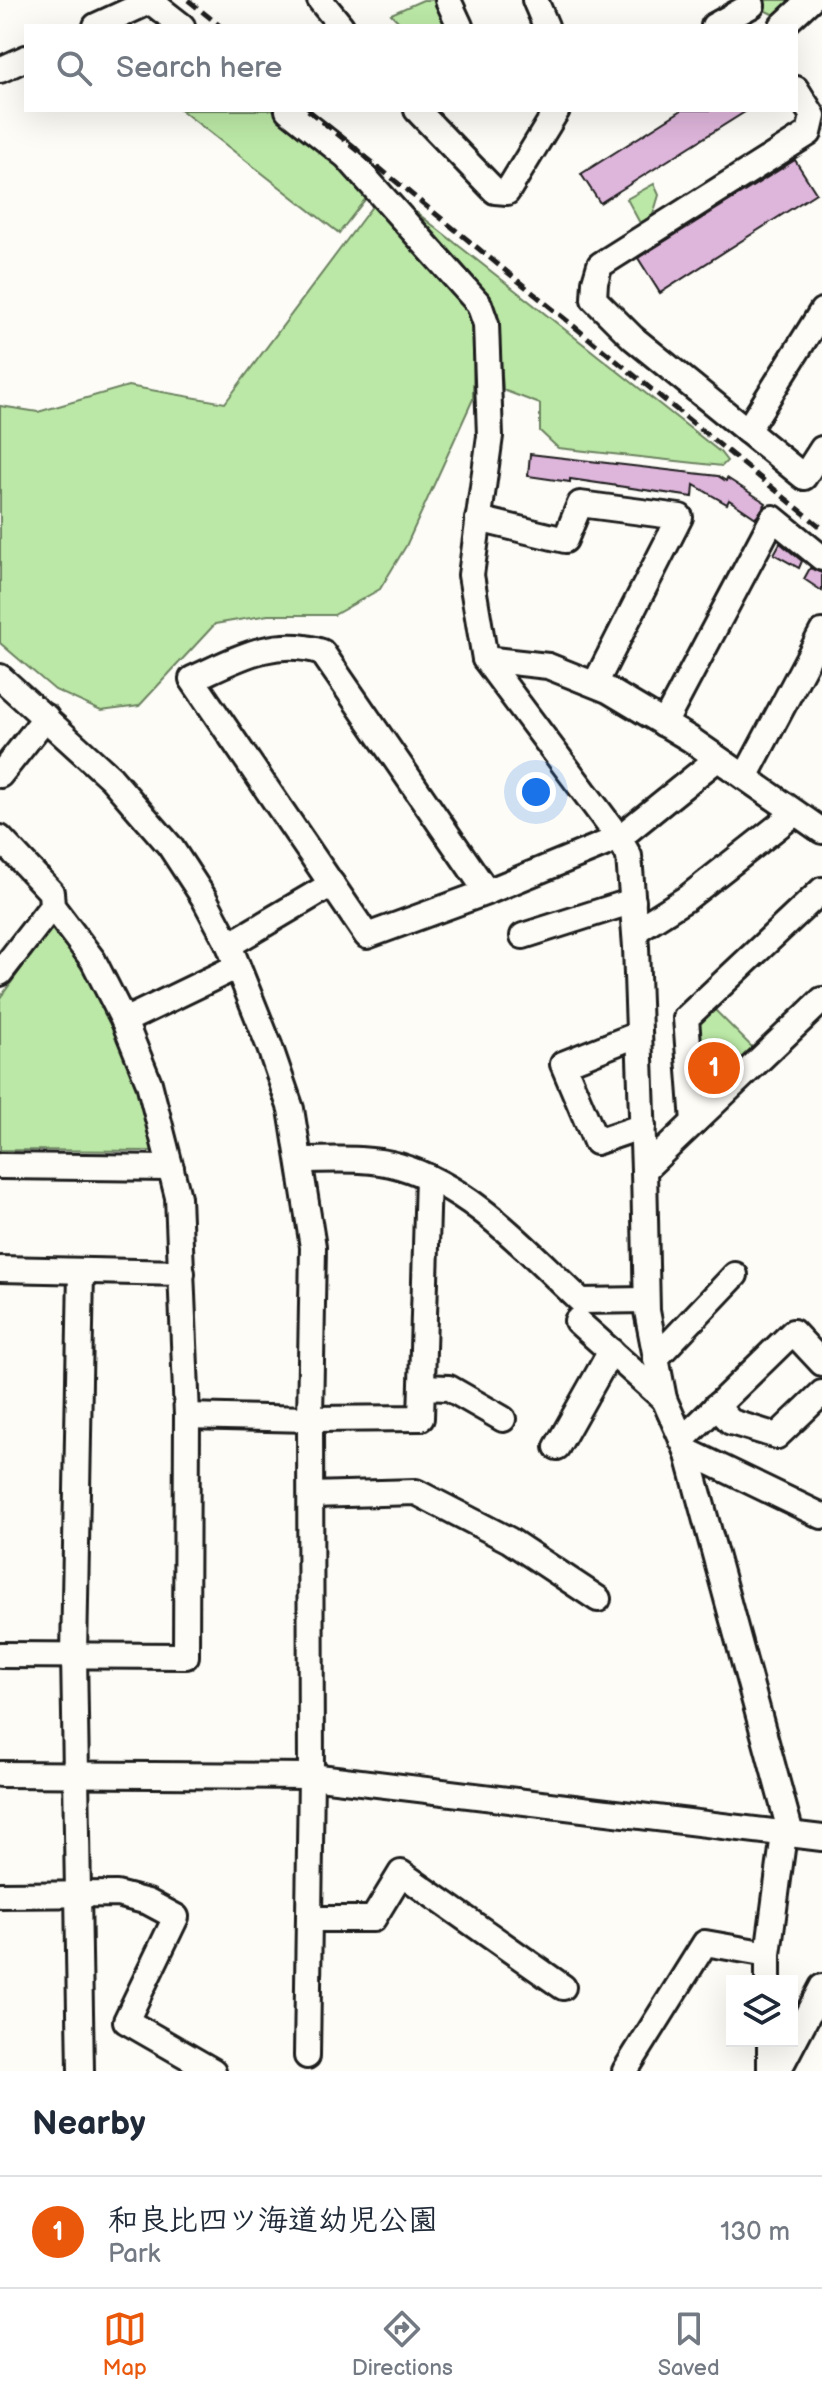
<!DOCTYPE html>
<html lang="en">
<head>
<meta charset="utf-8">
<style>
	:root { --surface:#fff; --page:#f6f6f7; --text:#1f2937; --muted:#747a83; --line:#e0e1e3; --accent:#ea580c }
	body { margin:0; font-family:"Balsamiq Sans","Klee One",sans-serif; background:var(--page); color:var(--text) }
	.controls { position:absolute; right:24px; bottom:24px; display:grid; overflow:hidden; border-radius:0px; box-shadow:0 8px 32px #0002 }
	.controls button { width:72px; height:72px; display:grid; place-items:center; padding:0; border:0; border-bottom:2px solid var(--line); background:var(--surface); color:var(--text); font:40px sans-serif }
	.you { position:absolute; left:536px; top:792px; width:28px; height:28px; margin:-20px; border:6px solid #fff; border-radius:50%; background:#1a73e8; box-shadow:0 0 0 12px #1a73e833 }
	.badge { display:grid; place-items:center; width:52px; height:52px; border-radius:50%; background:var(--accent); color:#fff; font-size:26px; font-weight:700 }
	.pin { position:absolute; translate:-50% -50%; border:4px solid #fff; box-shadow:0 2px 8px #0006 }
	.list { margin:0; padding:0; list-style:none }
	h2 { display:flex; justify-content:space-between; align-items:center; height:104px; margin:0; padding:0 32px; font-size:34px }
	h2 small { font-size:26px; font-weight:400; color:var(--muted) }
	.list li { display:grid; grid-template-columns:52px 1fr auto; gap:24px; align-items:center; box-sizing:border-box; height:112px; padding:0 32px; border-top:2px solid var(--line) }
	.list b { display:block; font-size:30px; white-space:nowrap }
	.list p { margin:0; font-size:26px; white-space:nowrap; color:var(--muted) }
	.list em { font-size:26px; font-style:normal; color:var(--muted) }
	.icon { flex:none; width:44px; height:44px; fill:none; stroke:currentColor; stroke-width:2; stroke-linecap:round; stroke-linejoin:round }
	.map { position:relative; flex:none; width:822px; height:2071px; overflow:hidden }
	.search { position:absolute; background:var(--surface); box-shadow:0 8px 32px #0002; left:24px; right:24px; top:24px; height:88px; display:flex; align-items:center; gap:20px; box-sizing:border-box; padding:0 28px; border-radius:0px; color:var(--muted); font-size:30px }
	.sheet { height:216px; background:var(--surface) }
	nav { display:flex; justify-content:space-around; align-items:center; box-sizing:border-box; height:112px; border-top:2px solid var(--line); background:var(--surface); font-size:22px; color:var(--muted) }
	nav a { display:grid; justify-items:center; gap:4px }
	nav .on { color:var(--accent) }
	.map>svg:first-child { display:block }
	.green { fill:#bbe8a6; stroke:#6c8261; stroke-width:2 }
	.building { fill:#deb5db; stroke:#1c1c1c; stroke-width:2 }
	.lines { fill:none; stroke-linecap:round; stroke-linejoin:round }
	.minor-casing { stroke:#1c1c1c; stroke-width:30 }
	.minor { stroke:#fdfcf7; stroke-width:24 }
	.rail { stroke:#1c1c1c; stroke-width:5; stroke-dasharray:12 6; stroke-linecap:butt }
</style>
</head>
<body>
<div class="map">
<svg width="822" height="2071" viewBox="0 0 822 2071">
	<rect width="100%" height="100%" fill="#fdfcf7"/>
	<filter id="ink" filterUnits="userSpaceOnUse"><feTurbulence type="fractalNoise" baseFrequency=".0125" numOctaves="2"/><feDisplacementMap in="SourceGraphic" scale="16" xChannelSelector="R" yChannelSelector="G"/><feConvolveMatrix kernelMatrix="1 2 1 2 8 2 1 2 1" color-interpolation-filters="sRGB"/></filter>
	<g filter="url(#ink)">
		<g class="green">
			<path d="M 423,0 L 444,0 L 452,21 L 442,26 L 403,26 L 391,14 Z"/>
			<path d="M 760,0 L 791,0 L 774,15 L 764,10 Z"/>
			<path d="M 181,110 L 281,110 L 370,193 L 339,233 Z"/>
			<path d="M 654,184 L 659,195 L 652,218 L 641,225 L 627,199 Z"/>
			<path d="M 376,201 L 474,307 L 473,399 L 406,546 L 380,589 L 334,615 L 268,615 L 215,624 L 139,706 L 101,711 L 55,690 L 0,643 L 0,406 L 38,412 L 128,386 L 225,403 Z"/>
			<path d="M 416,212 L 720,452 L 727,461 L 722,466 L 558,448 L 540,431 L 540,404 L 503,390 L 498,314 L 481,286 Z"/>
			<path d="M 53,925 L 96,991 L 139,1091 L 154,1151 L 0,1150 L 0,998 Z"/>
			<path d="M 707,1002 L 754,1049 L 706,1097 L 694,1088 L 695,1014 Z"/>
		</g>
		<g class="building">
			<path d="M 682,110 L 748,110 L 600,203 L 581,174 Z"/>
			<path d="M 795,160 L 816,193 L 660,293 L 638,258 Z"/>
			<path d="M 530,454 L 718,476 L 726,481 L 727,478 L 766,503 L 756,518 L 729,500 L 727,504 L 694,485 L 693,497 L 570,479 L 570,482 L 528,476 Z"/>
			<path d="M 780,543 L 802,561 L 799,568 L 774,554 Z"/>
			<path d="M 810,568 L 822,573 L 822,591 L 804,579 Z"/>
		</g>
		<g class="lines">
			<g class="minor-casing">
				<g id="minor">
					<path d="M 320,0 L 341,26"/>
					<path d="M 448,0 L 460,26"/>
					<path d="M 535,0 L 546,26"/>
					<path d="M 150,1 L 182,26"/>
					<path d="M 96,26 L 153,0"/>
					<path d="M 714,26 L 752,5"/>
					<path d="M 782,26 L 810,0"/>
					<path d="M 0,70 L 26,58"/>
					<path d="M 796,89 L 813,116 L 809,133 L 600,265 L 595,282 L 594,299 L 633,338 L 804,477 L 822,449"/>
					<path d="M 288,110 L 346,156 L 479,304 L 486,324 L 490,436 L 471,575 L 485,659 L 619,838 L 629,856 L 636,947 L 644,1170 L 647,1311 L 664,1399 L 687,1451 L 791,1834"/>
					<path d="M 417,110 L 495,191 L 507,192 L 557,110"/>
					<path d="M 747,431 L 822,311"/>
					<path d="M 478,519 L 565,540 L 580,504 L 680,517 L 595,684"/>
					<path d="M 485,659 L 548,666 L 608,690 L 690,739 L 822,831"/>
					<path d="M 0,677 L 111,778 L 170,846 L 204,898 L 229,945 L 269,1045 L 291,1109 L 313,1247 L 310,1419 L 311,1776 L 307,2056"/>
					<path d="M 664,724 L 773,518 L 822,558"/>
					<path d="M 0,775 L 46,717"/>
					<path d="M 745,777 L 822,632"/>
					<path d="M 0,838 L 51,892 L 52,906 L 93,960 L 124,1021 L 149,1083 L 178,1197 L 187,1416 L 186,1656 L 0,1655"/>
					<path d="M 487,892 L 322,652 C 273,636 235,660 192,679 L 367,936 L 487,892 L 619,838 L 717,759"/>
					<path d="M 635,931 L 687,898 L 795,813"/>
					<path d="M 523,936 L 633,901"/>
					<path d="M 229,945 L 332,884"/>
					<path d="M 0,973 L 52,906"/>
					<path d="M 124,1021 L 236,967"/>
					<path d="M 639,1034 L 563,1064 L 596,1142 L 643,1126"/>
					<path d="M 694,1122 L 686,1018 L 822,890"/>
					<path d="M 300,1160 C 332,1160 368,1157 399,1166 C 473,1188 526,1250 581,1301 L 646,1300"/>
					<path d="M 0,1166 L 171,1168"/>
					<path d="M 644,1170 L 822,1000"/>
					<path d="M 0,1269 L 182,1273"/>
					<path d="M 577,1321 L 664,1399"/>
					<path d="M 656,1358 L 735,1275"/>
					<path d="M 422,1387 L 449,1388 L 503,1419"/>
					<path d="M 716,1406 L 731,1422 L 777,1436 L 822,1393"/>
					<path d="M 187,1416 L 310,1419 L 421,1418 L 428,1177"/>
					<path d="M 682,1440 L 793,1332 L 822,1363"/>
					<path d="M 557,1447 L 611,1351"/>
					<path d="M 687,1451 L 822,1516"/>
					<path d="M 311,1495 L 416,1492 L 509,1540 L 598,1599"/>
					<path d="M 0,1774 L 311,1776 L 822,1838"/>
					<path d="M 0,1895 L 117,1894 L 148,1902 L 176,1917 L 126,2021 L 213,2071"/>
					<path d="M 309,1919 L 373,1919 L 401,1873 L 563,1987"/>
					<path d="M 768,1954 L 768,1981"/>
					<path d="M 770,2041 L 770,2071"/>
					<path d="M 81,2071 L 74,1655 L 81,1271"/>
					<path d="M 625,2071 L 705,1943 L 768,1954 L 784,1834"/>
					<path d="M 778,2071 L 822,1987"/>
				</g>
			</g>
			<use href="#minor" class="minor"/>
			<g class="rail">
				<path d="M 188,0 L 220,26"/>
				<path d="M 308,110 L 822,528"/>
			</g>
		</g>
	</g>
</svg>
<div class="controls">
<button><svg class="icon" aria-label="layers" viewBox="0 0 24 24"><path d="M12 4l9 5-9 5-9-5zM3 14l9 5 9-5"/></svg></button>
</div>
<div class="you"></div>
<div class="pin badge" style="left:714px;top:1068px">1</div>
<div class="search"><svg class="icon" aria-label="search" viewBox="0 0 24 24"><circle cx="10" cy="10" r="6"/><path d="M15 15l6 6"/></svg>Search here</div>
</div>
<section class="sheet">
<h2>Nearby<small></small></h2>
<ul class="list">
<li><span class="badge">1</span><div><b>和良比四ツ海道幼児公園</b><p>Park</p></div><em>130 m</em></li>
</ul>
</section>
<nav>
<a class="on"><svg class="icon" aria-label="map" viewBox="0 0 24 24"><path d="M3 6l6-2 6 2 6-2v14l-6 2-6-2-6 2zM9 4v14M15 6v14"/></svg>Map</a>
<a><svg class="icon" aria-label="directions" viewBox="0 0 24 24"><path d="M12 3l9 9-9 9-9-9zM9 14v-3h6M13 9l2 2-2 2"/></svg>Directions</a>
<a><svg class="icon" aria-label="saved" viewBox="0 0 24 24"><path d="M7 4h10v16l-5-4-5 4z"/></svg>Saved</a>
</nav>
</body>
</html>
